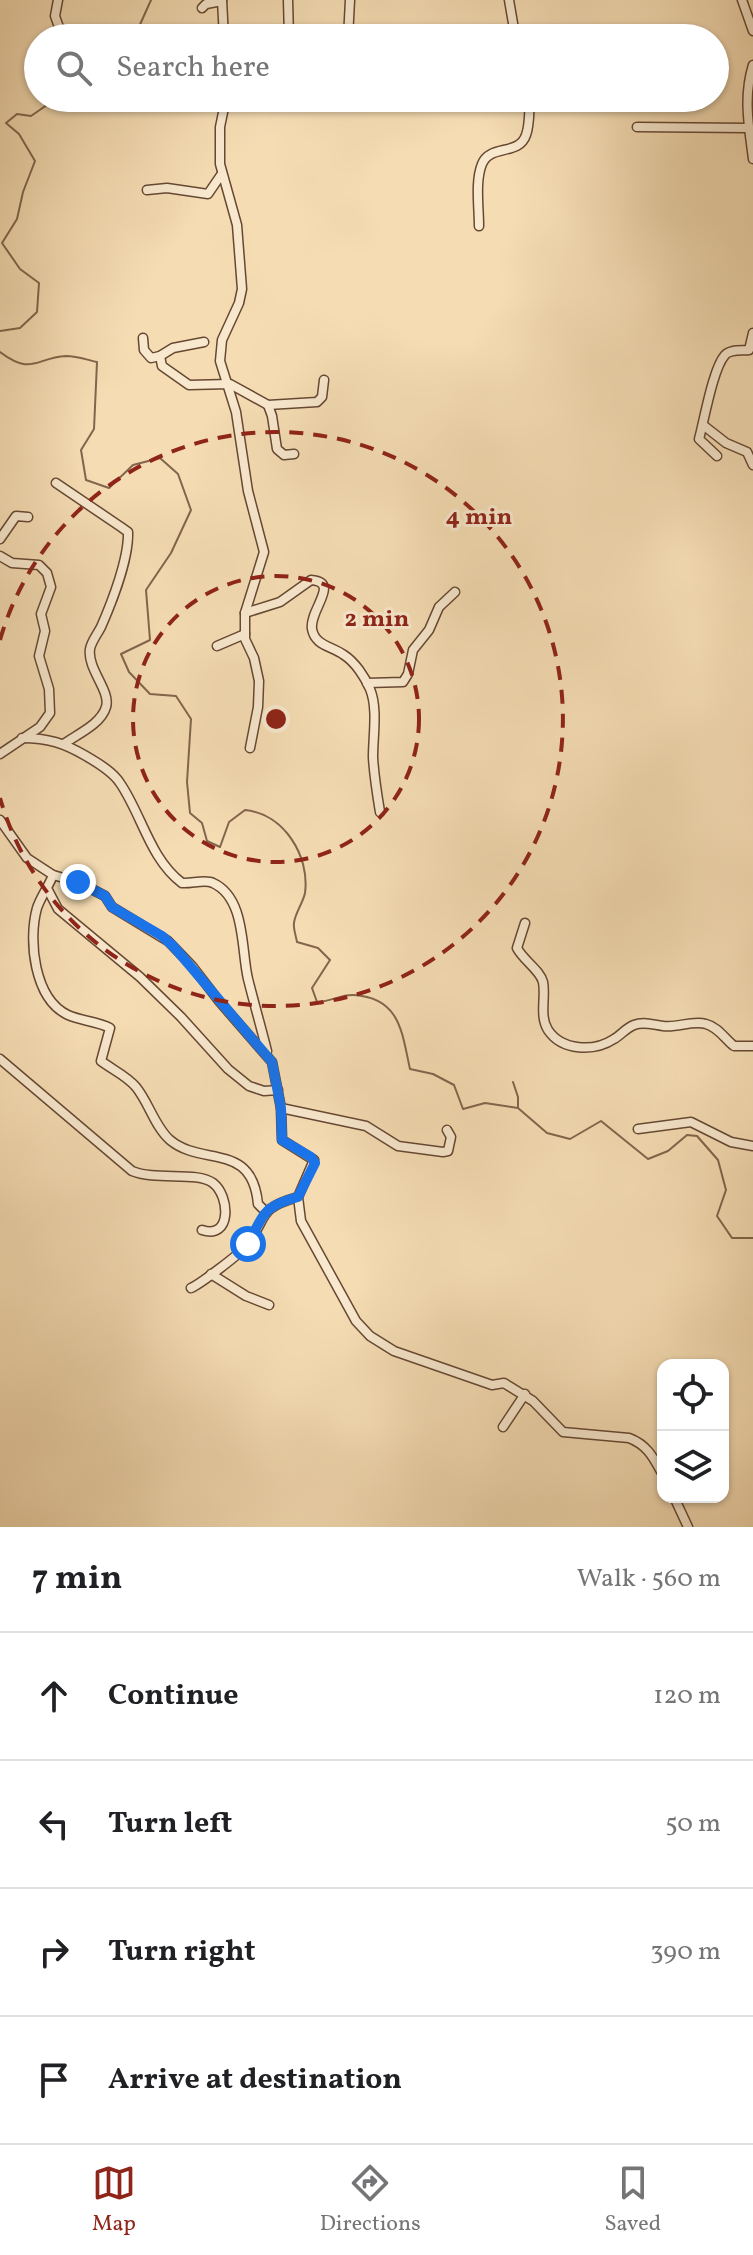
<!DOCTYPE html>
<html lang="en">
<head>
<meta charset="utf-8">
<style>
	:root { --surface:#fff; --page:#f6f6f6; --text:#202124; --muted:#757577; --line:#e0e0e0; --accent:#8f2418 }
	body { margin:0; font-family:Vollkorn,serif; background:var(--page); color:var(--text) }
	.controls { position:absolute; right:24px; bottom:24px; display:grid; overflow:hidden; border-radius:16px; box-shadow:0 2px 6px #0004 }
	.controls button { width:72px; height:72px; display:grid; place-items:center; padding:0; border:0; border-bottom:2px solid var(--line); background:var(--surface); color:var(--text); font:40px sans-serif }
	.stop { position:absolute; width:24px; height:24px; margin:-18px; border:6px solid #1a73e8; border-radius:50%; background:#fff }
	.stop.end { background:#1a73e8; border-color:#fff; box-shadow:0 2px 8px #0008 }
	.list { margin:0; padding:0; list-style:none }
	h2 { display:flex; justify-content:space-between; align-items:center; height:104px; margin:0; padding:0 32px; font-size:34px }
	h2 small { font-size:26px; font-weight:400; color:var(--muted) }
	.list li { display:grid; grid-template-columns:52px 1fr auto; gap:24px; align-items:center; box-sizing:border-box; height:128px; padding:0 32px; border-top:2px solid var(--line) }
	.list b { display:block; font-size:30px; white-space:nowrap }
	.list em { font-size:26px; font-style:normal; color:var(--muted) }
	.icon { flex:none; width:44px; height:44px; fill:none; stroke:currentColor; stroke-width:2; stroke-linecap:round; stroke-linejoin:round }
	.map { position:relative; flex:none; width:753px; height:1527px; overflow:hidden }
	.search { position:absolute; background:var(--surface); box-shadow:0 2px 6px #0004; left:24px; right:24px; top:24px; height:88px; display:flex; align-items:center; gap:20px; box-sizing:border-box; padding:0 28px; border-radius:44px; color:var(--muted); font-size:30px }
	.sheet { height:616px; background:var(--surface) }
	nav { display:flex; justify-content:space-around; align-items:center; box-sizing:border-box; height:112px; border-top:2px solid var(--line); background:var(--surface); font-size:22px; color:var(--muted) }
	nav a { display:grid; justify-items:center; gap:4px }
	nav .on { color:var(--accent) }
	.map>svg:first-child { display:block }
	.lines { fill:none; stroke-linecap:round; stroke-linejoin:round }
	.stream { stroke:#82654c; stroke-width:2 }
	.minor-casing { stroke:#664833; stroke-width:11 }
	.minor { stroke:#f8e8ce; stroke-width:8 }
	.route { stroke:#1a73e8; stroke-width:10 }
	.ring { fill:none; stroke:#8f2418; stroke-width:4; stroke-dasharray:14 10 }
	.centre { fill:#8f2418; stroke:#f8e8ce; stroke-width:4 }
	.ring-label { font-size:24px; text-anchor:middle; font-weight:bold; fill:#8f2418; stroke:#f8e8ce; stroke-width:6; stroke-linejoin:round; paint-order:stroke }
</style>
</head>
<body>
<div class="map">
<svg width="753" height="1527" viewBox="0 0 753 1527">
	<rect width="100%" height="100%" fill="#f5dcb3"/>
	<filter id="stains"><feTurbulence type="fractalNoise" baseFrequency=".0025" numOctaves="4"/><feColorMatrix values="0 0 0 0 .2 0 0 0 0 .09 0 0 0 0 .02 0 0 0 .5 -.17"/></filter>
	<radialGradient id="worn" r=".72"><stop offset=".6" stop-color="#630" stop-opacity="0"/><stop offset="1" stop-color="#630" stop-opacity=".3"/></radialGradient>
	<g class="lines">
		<g class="stream">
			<path d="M 139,38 L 138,29 L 151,0"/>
			<path d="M 112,98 L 119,101 L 145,98"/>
			<path d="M 0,331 L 20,328 L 37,312 L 39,283 L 20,269 L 2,243 L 17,219 L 23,192 L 35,161 L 19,134 L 6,123 L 17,114 L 31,116 L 57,98"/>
			<path d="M 0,352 C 32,376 35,358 66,356 C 76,356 88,360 97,362 L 94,429 L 81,450 L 86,480 L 109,488 L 133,465 L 160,458 L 178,474 L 191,510 L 171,553 L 146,590 L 150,640 L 121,654 L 129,672 L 150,694 L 176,696 L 191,719 L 187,782 L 190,813 L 202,823 L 207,841 L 220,847 L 229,822 L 245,810 C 284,814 310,856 305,893 C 303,903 295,913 294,923 C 293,928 296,936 297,942 L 318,948 L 330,960 L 312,988 L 317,1002 C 330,1002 342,994 354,995 C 401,998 402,1034 410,1069 L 433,1074 L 454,1085 L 463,1109 L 485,1103 L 518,1108"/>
			<path d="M 513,1082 L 518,1097 L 518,1108 L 547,1133 L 570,1139 L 601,1121 L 648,1159 L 668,1151 L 687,1135 L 697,1136 L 718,1160 L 726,1190 L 717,1216 L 732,1238 L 753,1238"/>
		</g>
		<g class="minor-casing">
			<g id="minor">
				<path d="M 58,0 L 55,16 L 60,30"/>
				<path d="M 222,0 L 224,38"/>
				<path d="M 288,0 L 289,38"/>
				<path d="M 509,0 L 514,29 L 519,38"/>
				<path d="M 742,0 L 753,31"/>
				<path d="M 202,8 L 206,4 L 222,1"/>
				<path d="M 348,38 L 350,0"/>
				<path d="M 753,65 C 743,97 749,127 753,159"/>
				<path d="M 226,98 L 220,127 L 220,164 L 237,225 L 242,289 L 239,303 L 222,340 L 220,361 L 236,412 L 248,491 L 264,552 L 245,613 L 245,639 L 254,658 L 259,681 L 258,707 L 250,748"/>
				<path d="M 637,127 L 748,128"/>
				<path d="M 147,190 L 167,188 L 208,194 L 221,175"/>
				<path d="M 479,226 C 479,207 475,181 482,164 C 490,144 519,156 526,135 C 530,125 529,109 530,98"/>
				<path d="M 143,338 L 144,350 L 151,358 L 160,356"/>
				<path d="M 204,342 L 173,348 L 160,356 L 162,366 L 189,385 L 230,384 L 268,405 L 317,402 L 322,397 L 324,380"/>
				<path d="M 268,405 L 272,416 L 277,449 L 284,455 L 294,454"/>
				<path d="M 703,425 L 726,443 L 747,452 L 753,465"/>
				<path d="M 717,456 L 699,439 C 704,421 713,368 725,355 C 730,349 742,351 749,350 L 753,333"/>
				<path d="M 56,483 L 121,527 L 128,532 C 129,558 112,602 101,627 C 98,633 91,642 90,649 C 87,669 111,691 106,707 C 101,724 78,734 65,743"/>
				<path d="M 0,539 L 16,516 L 28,517"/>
				<path d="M 0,556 L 12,563 L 39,565 L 47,573 L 51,587 L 41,614 L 45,631 L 39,656 L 49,689 L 50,713 L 40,727 L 0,754"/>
				<path d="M 245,613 L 280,602 L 311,580 C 341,582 309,610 312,629 C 315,646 332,646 344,655 C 355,662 365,677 370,689 C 378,708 373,736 373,757 C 374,776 377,794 380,812"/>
				<path d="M 217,646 L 245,634"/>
				<path d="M 367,683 L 403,682 L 408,674 L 413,650 L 429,630 L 439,607 L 455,592"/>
				<path d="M 22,738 C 48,738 64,743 86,756 C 98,763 113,772 120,783 C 142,815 150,859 182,883 C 191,884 205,879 213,883 C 246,898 241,950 248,979 C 254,1003 261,1027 267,1051"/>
				<path d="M 0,820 L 27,858 L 53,875 L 78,882 L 105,896 L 112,907 L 168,941 L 192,966 L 219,1001 L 272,1062 L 281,1108 L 282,1140 L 314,1160 L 298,1197 L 301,1221 L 356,1321 L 370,1336 L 394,1351 L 492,1385 L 504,1383 L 533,1401 L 563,1432 L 629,1438 C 648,1445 654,1459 663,1475"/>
				<path d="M 53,875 C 49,886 41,896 37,908 C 28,940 34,999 68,1015 C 81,1021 97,1021 110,1028 L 101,1061 C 113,1070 127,1076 136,1087 C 149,1103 155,1127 170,1140 C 202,1167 252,1141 258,1204 L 265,1211"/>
				<path d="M 48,890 L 58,909 L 140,977 L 181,1017 L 228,1069 L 249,1086 L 264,1091 L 278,1090"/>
				<path d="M 525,923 L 517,948 C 523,960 540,970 543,982 C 546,997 539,1016 548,1030 C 562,1051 594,1052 614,1039 C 621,1035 626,1028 634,1025 C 644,1021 653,1025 663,1026 C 678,1028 692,1020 706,1024 C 718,1027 725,1039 734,1046 L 753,1046"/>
				<path d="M 0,1059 L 132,1171 C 156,1181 197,1171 213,1183 C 230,1196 232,1240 202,1230"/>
				<path d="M 281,1108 L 366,1126 L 398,1146 L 443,1152 L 448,1151 L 451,1137 L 447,1130"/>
				<path d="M 638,1129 L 691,1122 L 731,1142 L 753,1146"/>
				<path d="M 211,1274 L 246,1296 L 269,1305"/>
				<path d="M 191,1288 C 200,1284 240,1254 246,1246 C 269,1218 255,1209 298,1197"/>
				<path d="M 503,1427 L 525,1394"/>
				<path d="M 674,1497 L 688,1527"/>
			</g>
		</g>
		<use href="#minor" class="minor"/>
	</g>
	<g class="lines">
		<path class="route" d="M 78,882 L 105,896 L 112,907 L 162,936 L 174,947 L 272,1062 L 281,1108 L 282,1140 L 311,1157 L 315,1163 L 298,1197 C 263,1206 264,1214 248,1244"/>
	</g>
	<g class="ring">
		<circle cx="276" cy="719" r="143"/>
		<path d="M0 640A287 287 0 1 1 0 798"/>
	</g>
	<circle cx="276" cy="719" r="12" class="centre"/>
	<g class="ring-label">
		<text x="479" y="524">4 min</text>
		<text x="377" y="626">2 min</text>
	</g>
	<rect width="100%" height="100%" filter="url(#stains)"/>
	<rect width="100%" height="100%" fill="url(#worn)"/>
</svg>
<div class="controls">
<button><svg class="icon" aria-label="locate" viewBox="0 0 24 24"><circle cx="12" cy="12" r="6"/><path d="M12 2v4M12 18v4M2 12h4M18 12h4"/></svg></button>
<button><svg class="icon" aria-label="layers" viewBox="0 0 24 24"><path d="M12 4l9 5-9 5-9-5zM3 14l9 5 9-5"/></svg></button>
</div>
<div class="stop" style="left:248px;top:1244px"></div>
<div class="stop end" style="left:78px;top:882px"></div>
<div class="search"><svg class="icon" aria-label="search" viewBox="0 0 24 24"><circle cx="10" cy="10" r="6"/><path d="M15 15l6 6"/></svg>Search here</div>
</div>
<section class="sheet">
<h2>7 min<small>Walk · 560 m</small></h2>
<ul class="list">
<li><svg class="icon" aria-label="ahead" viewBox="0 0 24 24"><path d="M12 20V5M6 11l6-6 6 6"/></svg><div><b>Continue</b></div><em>120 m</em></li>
<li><svg class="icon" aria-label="left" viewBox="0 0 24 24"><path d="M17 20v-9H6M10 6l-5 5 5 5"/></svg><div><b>Turn left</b></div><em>50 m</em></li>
<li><svg class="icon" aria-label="right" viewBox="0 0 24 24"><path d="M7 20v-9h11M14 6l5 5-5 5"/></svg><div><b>Turn right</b></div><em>390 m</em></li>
<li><svg class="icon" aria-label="arrive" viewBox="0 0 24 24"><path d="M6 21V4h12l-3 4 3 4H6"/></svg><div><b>Arrive at destination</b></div></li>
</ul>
</section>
<nav>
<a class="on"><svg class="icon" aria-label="map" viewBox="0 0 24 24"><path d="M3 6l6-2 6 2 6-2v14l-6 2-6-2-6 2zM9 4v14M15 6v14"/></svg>Map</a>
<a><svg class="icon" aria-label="directions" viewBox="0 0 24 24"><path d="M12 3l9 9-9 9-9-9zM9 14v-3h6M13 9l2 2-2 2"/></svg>Directions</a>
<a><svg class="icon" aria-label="saved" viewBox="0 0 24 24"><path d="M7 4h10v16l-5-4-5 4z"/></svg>Saved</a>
</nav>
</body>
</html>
